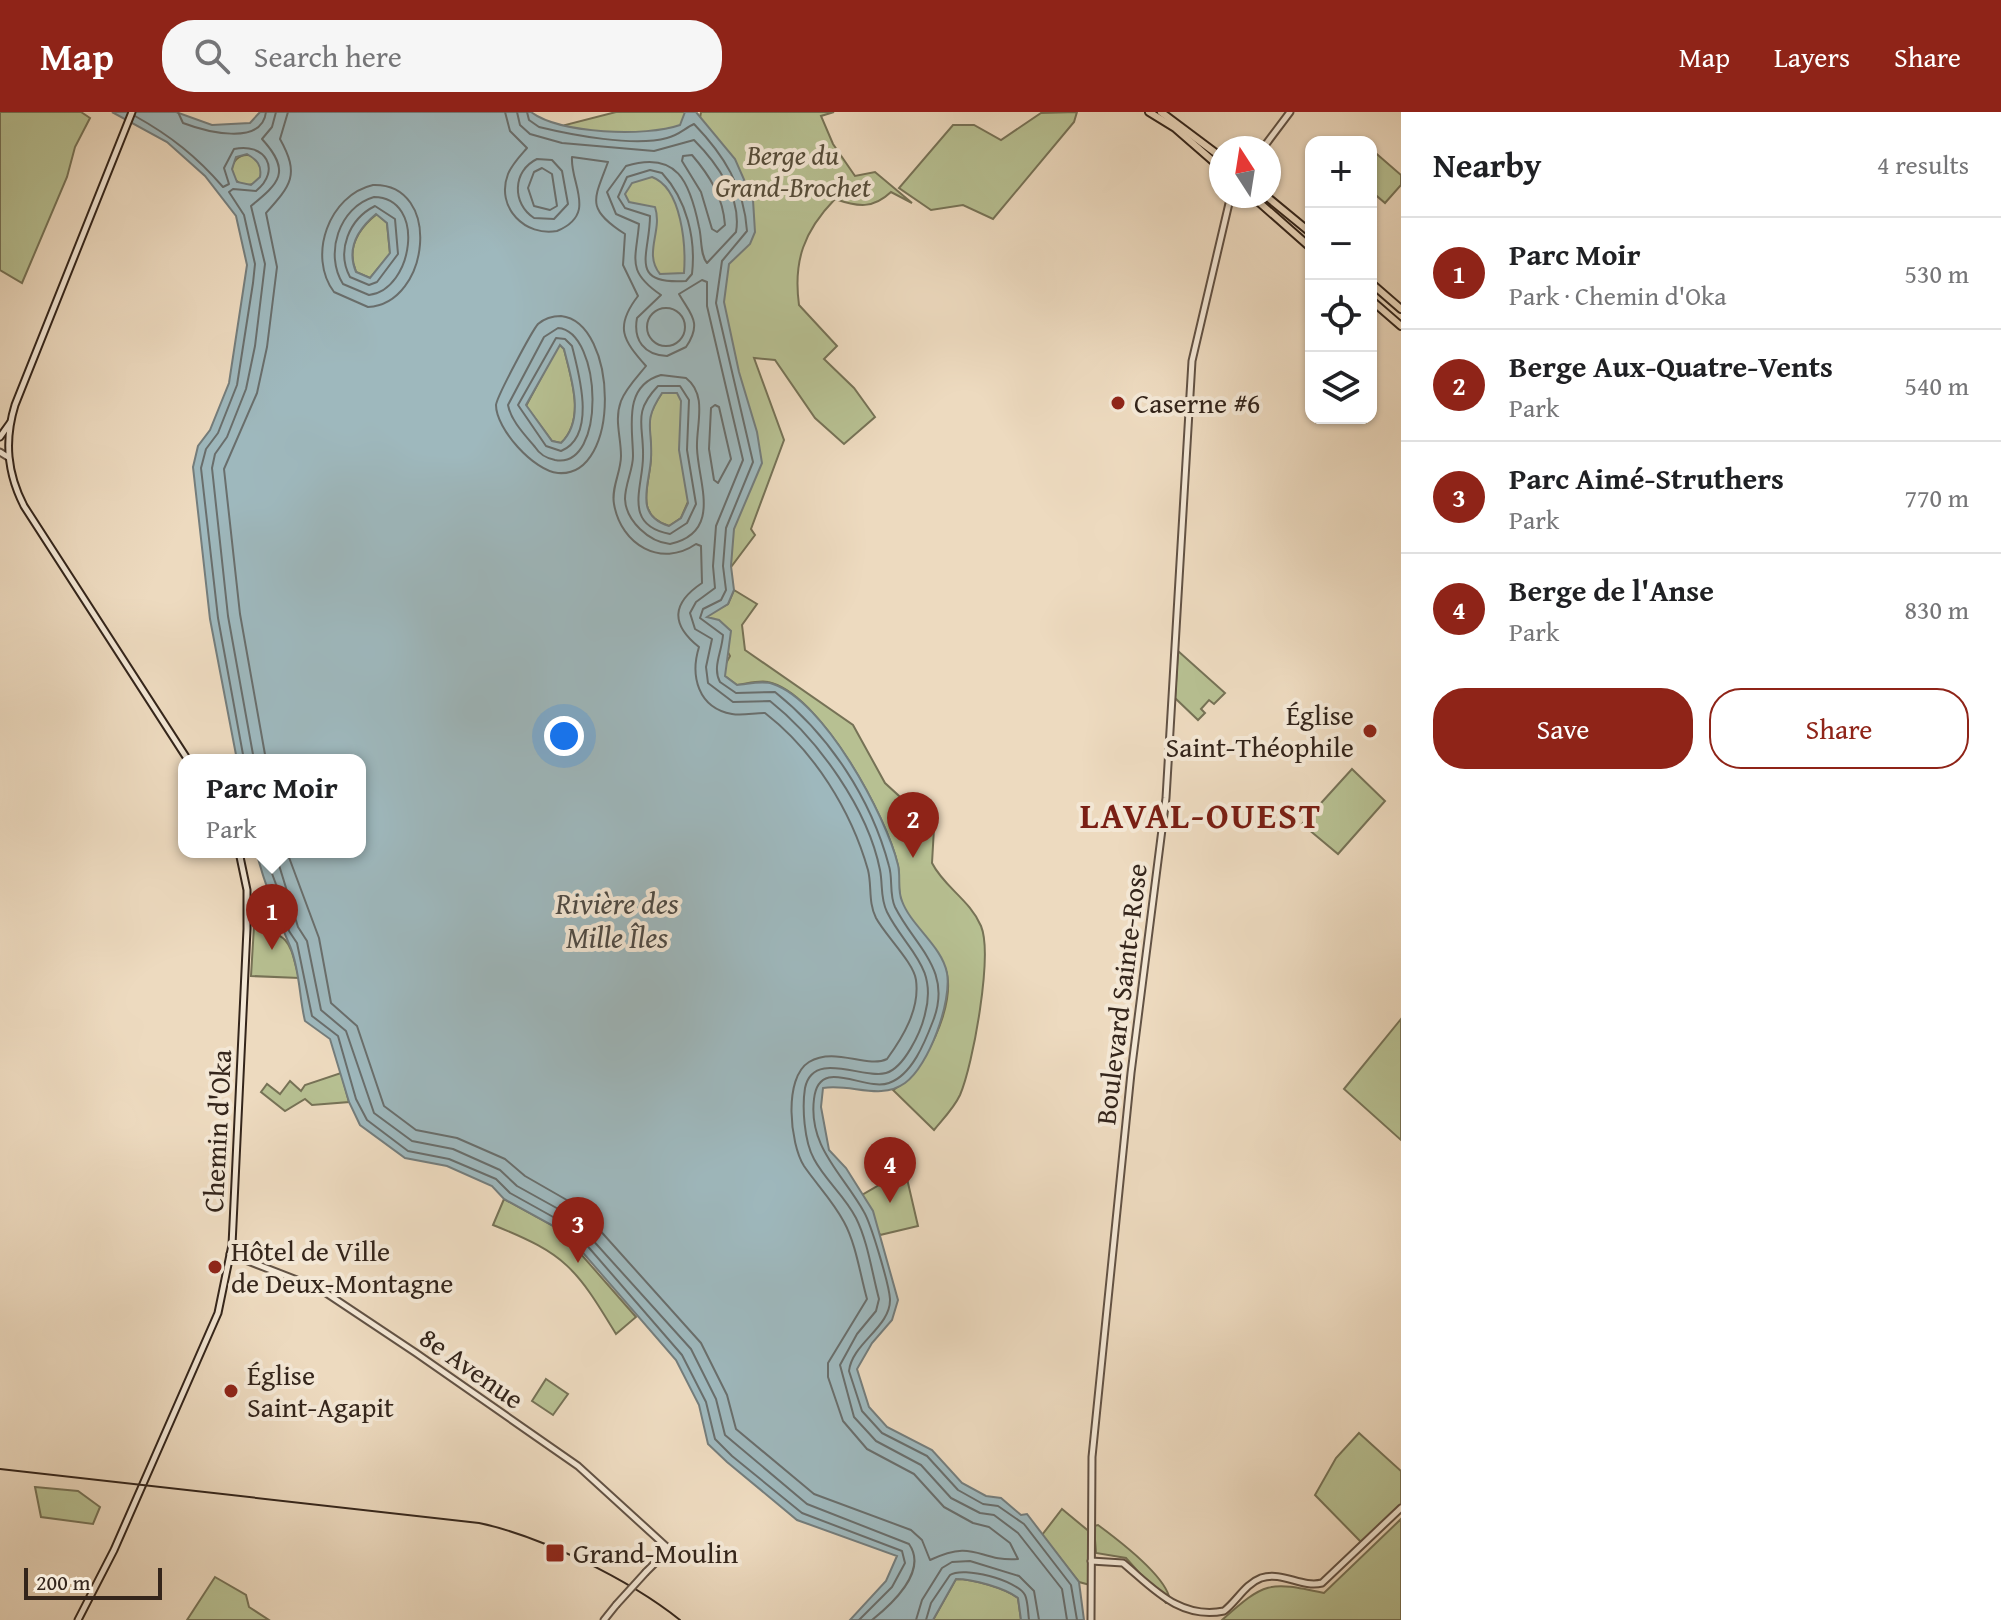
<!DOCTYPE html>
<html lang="en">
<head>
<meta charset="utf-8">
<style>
	:root { --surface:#fff; --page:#f6f6f6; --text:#202124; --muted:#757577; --line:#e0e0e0; --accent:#8f2418 }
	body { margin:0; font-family:"Gentium Book Plus",serif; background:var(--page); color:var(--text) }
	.controls { position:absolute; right:24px; top:24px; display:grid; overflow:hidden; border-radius:16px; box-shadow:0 2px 6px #0004 }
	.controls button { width:72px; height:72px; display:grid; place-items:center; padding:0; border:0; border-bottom:2px solid var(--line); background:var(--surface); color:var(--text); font:40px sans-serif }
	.compass { position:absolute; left:1209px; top:24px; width:72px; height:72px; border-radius:50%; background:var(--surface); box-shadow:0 2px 6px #0004; rotate:348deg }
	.scale { position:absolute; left:24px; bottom:20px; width:138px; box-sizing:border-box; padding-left:8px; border:4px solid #34251b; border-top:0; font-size:22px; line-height:28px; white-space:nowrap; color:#34251b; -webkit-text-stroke:6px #f3e7d5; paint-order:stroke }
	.you { position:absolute; left:564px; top:624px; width:28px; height:28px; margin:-20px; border:6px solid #fff; border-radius:50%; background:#1a73e8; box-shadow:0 0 0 12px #1a73e833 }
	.badge { display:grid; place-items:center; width:52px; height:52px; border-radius:50%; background:var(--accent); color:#fff; font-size:26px; font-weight:700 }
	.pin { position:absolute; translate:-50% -66px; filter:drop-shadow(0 2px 4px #0008) }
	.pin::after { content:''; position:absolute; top:42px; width:28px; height:24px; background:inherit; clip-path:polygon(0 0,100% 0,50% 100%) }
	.popup { position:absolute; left:178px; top:642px; width:188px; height:104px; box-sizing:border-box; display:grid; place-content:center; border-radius:16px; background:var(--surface); filter:drop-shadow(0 2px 6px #0005); font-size:26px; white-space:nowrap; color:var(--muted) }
	.popup b { font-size:30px; color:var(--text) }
	.popup::after { content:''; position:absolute; left:50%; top:100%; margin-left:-16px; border:16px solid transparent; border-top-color:var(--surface) }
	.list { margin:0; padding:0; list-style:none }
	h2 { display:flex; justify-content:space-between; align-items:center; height:104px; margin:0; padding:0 32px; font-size:34px }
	h2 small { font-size:26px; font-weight:400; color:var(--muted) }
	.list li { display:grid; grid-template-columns:52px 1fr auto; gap:24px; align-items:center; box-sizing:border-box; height:112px; padding:0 32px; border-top:2px solid var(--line) }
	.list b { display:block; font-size:30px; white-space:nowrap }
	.list p { margin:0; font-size:26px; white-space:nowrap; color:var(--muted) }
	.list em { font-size:26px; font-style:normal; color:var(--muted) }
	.actions { display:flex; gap:16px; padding:24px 32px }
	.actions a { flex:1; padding:18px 0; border:2px solid var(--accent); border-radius:32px; text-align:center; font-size:28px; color:var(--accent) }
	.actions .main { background:var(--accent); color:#fff }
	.icon { flex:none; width:44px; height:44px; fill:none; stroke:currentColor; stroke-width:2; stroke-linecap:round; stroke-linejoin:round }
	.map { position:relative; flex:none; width:1401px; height:1508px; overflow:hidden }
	header { display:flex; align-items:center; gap:48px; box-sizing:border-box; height:112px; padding:0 40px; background:var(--accent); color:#fff }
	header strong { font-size:38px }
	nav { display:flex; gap:44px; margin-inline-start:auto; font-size:28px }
	.search { width:560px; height:72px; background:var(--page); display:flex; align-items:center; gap:20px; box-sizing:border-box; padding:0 28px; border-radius:32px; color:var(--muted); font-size:30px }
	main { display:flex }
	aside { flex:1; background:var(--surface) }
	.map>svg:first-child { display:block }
	.green { fill:#b7c092; stroke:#767256; stroke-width:2 }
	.water { fill:#9eb8bd; stroke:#747d7c; stroke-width:2; fill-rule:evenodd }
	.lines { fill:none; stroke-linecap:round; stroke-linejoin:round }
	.shore { stroke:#696e6c; stroke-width:2 }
	.tertiary-casing { stroke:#625244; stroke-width:9 }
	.secondary-casing { stroke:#34251b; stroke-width:9 }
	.primary-casing { stroke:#34251b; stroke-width:10 }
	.tertiary { stroke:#f3e7d5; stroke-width:5 }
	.secondary { stroke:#f3e7d5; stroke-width:5 }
	.primary { stroke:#eddabf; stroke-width:6 }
	.tram { stroke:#34251b; stroke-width:2 }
	.tertiary-bridge-casing { stroke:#625244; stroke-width:9; stroke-linecap:butt }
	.tertiary-bridge { stroke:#f3e7d5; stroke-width:5 }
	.poi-dot { fill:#8f2418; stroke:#f3e7d5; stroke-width:3 }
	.labels { text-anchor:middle; stroke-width:8; stroke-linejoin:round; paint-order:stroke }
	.park-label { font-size:28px; font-style:italic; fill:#554c39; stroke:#f3e7d5 }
	.poi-label { font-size:28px; fill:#34251b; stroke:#f3e7d5; text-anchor:start }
	.street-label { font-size:28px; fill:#34251b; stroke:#f3e7d5 }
	.water-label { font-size:30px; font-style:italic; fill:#4e4a44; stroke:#f3e7d5 }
	.district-label { font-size:36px; font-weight:bold; letter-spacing:2px; fill:#7a1f14; stroke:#f3e7d5 }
</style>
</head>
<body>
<header>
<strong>Map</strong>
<div class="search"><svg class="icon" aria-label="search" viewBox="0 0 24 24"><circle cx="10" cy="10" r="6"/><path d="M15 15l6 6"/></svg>Search here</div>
<nav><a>Map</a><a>Layers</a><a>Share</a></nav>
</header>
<main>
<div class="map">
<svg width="1401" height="1508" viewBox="0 0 1401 1508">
	<rect width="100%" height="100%" fill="#eddabf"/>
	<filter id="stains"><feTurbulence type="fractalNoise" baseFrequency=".0025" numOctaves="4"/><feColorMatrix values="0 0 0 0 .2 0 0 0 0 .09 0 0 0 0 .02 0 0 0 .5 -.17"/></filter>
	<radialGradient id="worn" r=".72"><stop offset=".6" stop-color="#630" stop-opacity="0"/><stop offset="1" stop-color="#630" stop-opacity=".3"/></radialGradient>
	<g class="green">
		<path d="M 0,0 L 81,0 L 90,6 L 75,35 L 67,65 L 22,171 L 0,158 Z"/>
		<path d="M 616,0 L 696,0 L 700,6 L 701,0 L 834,0 L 821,4 L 833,32 L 855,64 L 875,60 L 912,91 L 891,80 C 873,97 858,95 835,87 C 804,119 793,149 799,193 L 837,234 L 824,247 L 854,276 L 875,305 L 844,332 L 815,306 L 775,248 L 754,246 L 784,328 L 751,417 L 755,423 L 731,455 L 687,392 L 681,406 L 669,414 C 633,403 650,372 651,346 C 652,314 642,310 662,281 L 654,236 L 656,170 L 650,136 L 565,13 Z"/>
		<path d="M 1077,0 L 1074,10 L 993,107 L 963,93 L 931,98 L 899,76 L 953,13 L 974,13 L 1001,28 L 1041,1 Z"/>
		<path d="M 1371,37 L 1401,63 L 1401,73 L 1385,91 L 1371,79 Z"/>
		<circle cx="247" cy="58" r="15"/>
		<path d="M 377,102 L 387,111 L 390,142 L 370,166 L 356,160 C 346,136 358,117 377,102 Z"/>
		<path d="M 559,232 L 564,237 C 571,266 586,307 561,331 L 552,329 L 526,294 Z"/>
		<path d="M 734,478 L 757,492 L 742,513 L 745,538 L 853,613 L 885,671 L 934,716 L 932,751 C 944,775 970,788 981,814 C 993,843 973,953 960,983 C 954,996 943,1007 934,1018 L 893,978 C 923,962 959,890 945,856 C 934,832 905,811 900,784 C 898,774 900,764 898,754 C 888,706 819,580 768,570 C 759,568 746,572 737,573 L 725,564 L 724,555 L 730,544 L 707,503 L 728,492 Z"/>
		<path d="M 1178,539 L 1225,581 L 1214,592 L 1209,588 L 1201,597 L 1205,601 L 1198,608 L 1175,586 Z"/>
		<path d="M 1352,657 L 1385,689 L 1338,742 L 1302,712 Z"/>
		<path d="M 254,814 C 292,825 289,829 299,866 L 251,864 Z"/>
		<path d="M 1401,907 L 1401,1028 L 1344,977 Z"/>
		<path d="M 341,961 L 349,990 L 312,993 L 305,987 L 285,999 L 261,980 L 267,972 L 280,982 L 290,969 L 301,979 L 305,973 Z"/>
		<path d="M 905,1058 L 918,1114 L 880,1123 L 862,1083 Z"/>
		<path d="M 504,1087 L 559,1117 L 636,1205 L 616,1222 C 576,1156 566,1142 493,1113 Z"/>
		<path d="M 546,1267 L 568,1282 L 553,1303 L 532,1289 Z"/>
		<path d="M 1359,1321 L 1401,1359 L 1401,1392 L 1362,1431 L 1315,1383 L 1336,1346 Z"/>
		<path d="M 35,1375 L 78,1379 L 100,1395 L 93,1412 L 41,1405 Z"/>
		<path d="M 1062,1397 L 1091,1421 L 1090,1473 L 1079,1470 L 1042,1423 Z"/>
		<path d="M 1401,1407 L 1401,1508 L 1222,1508 C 1265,1470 1268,1469 1324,1481 Z"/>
		<path d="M 1098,1413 C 1117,1427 1171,1467 1170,1491 L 1166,1491 L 1126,1446 L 1096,1441 L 1094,1414 Z"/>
		<path d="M 215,1465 L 246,1483 L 249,1495 L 269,1508 L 187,1508 Z"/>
		<path d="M 956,1467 C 973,1467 1005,1476 1018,1486 L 1021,1508 L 933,1508 Z"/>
	</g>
	<path class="water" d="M 112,0 L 176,0 L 212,13 L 250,11 L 260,0 L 531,0 C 560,22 646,25 680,13 L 685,0 L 696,0 L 735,47 L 753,88 L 755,120 L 750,132 L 729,152 L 724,190 L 739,260 L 757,320 L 762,351 L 734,417 L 731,454 L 734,478 L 728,492 L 707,505 L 719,508 L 731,519 L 725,564 L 737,573 C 749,572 763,568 773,572 C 824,589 886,703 898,753 C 901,765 897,778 902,789 C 911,814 942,834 947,861 C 952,889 929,954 905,971 C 880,989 851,971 823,976 L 821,995 L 829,1038 L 846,1056 L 873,1099 L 898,1188 L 892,1208 L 872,1231 L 857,1257 L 869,1295 L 887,1315 L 932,1338 L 962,1371 L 986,1384 L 1001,1386 L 1021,1403 L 1027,1402 L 1079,1470 L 1084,1508 L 1021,1508 L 1018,1486 C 1005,1476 973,1467 956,1467 L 933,1508 L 850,1508 L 886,1469 L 897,1444 L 797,1408 L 727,1350 L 708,1332 L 699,1293 L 676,1248 L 578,1135 L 559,1117 L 504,1087 L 492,1074 L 447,1054 L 405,1046 L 360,1013 L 349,990 L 330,927 L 305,909 C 299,885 300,858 290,834 C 277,805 265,772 256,740 L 360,740 L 360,648 L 237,648 L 210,507 L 193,355 L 198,334 L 210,318 L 229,271 L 247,153 L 236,104 L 205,64 L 167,30 ZM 247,42 C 257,48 262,53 260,65 L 251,73 L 237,70 L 232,57 L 236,45 ZM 652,65 C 682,76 686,134 684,161 L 660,162 C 643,141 663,119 655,95 L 629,90 L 625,82 L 632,71 ZM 376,102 L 387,111 L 390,141 L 370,166 L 356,160 C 346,136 358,117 376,102 ZM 560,233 L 564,237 C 571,266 586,307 561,331 L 552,329 L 526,293 ZM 662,281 L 677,281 L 681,289 L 679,338 L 688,391 L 681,406 L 669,414 C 633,403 650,372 651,346 C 653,315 642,311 662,281 Z"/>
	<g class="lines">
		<g class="shore">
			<path d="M 178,0 L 183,11 C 204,19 262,35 266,0"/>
			<path d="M 517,0 L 520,13 L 530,22 L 562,31 L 654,39 L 694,28 C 717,51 742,86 736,120 L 707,151 C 700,143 702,126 699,115 C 690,70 677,38 626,54 L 607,80 L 616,102 L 639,112 C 636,148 626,159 661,183 L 637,206 C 633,228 644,243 667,244 L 686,235 C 703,210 690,202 679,182 L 702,168 L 707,170 L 707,194 L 743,348 L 716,414 L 713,454 L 715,476 L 696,490 L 690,501 L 695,517 L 712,527 L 706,555 L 708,571 L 733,590 L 770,589 C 818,627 868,697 880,758 C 883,773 880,786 887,800 C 906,838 938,854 925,902 C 921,920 904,956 886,961 C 864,968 813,937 805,976 C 802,995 804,1029 814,1047 C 825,1068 845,1084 856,1106 C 868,1130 872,1161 879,1187 L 876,1199 L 857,1222 L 840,1253 L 854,1305 L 876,1329 L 921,1353 L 951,1386 L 980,1401 L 994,1403 L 1018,1421 L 1062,1477 L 1067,1508"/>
			<path d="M 527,0 L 529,8 L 539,15 C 572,23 634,35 667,26 C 679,23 685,16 694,12 C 724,43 744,75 747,119 L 722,149 L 716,191 L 753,350 L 726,416 L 723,454 L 726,478 L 721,488 L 703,497 L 700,506 L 723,523 C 722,540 712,555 720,570 L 736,581 L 775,580 C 829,623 871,686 889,754 C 893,767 889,782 895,795 C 915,835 953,858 933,909 C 925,930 912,963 889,971 C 864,980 819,943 814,987 C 808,1035 843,1062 864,1100 C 871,1112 889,1172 890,1187 C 891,1215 852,1231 849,1259 L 862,1299 L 882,1321 L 927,1344 L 958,1378 L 983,1392 L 998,1394 L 1024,1412 L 1071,1473 L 1077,1508"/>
			<path d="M 135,4 C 171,24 197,45 223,75 L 229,72 L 224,56 L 234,37 C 265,30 282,58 256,79 L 233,77 L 229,80 L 244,103 L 255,152 L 253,171 L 237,273 L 218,321 L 206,337 L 201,356 L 218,506 L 244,648"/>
			<path d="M 692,43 C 710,64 723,85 725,113 L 717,120 L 712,117 L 701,80 L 682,49 L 683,44 Z"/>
			<path d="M 537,47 L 552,48 L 562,59 L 568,92 L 554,107 L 534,106 C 512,92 512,59 537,47 Z"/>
			<path d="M 542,56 L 552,62 L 557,94 L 550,98 L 534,94 L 528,76 L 534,60 Z"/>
			<path d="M 650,58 L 662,61 C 687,88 696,127 692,162 L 686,169 C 627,173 650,142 650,104 L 625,96 L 618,85 L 627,65 Z"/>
			<path d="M 373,73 C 443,71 430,192 368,195 L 334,180 C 307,144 329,83 373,73 Z"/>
			<path d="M 374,85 C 427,86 413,178 369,183 L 343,172 C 324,142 339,95 374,85 Z"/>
			<path d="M 375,94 L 395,107 L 398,142 L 377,170 L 369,173 L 350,165 C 336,139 349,107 375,94 Z"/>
			<circle cx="666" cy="215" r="19"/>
			<path d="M 561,204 C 618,210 622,366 558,361 C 534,359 496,317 496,293 C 497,284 532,219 538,212 C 545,206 552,204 561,204 Z"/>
			<path d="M 558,216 C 602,219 607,358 555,348 C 546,346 540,343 535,335 C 525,323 511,309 508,293 L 544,225 Z"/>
			<path d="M 556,226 L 565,227 L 572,234 C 579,262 597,324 561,339 L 546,334 L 518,293 Z"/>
			<path d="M 661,263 L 686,266 C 708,283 696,313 697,336 C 698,371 723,420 670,432 C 649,430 626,409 625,387 C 625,372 633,358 633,344 C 633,317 622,274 661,263 Z"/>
			<path d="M 658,274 L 680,274 L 689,288 L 687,338 L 696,392 L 687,411 L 670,422 C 622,413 643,375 643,345 C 644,313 632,301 658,274 Z"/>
			<path d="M 715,293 L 719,295 L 731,347 L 718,371 L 714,368 L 709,337 L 711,296 Z"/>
			<path d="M 254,648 L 228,504 L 212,356 L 215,342 L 227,325 L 246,277 L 255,234 L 265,152 L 251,94 C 279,71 292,60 262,27 L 272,15 L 276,0"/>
			<path d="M 266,648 L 240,502 L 224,357 L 257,281 L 267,235 L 277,155 L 266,101 C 291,73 300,63 280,27 L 288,0"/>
			<path d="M 264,740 L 287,802 L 289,819 L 297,831 L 312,904 L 338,924 L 356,987 L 367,1008 L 408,1039 L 449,1047 L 496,1067 L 510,1081 L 564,1111 L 584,1130 L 682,1243 L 706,1290 L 715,1327 L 732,1344 L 802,1401 L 902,1439 L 905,1451 L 892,1475 L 859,1508"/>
			<path d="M 275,740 L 298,815 L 307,829 L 321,898 L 346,919 L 374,1001 L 412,1029 L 453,1037 L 500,1058 L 517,1074 L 571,1104 L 691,1237 L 716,1287 L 725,1323 L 807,1392 L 909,1432 C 928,1459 892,1492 872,1508"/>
			<path d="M 287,740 L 319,826 L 331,891 L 357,914 L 384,994 L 416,1018 L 457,1026 L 505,1047 L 525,1064 L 579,1095 L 701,1231 L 727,1283 L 736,1317 L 814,1382 L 911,1418 L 922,1428 L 930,1448 C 976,1426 978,1450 1018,1447 L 1010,1431 L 989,1415 L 973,1411 L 944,1395 L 914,1362 L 867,1337 L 843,1309 L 828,1265 L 828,1251 L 867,1187 C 860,1162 856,1132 844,1110 C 833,1089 817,1073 804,1054 C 790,1032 783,966 809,950 C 835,934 867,957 887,947 C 903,925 920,897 916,868 C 914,851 885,823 876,806 C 868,790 872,774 868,758 C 851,698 814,639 765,601 C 754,601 742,604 732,602 C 698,596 690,564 699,535 C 670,512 672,491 702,471 L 701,434 L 696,432 C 661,456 621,433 614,392 C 611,376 621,360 621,344 C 621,324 614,308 621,289 C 626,276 638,264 646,254 C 623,228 614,215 638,184 L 623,153 L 625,122 C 585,96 594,88 608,50 L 572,45 C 570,72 598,102 557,119 C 526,125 495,96 508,62 C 512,52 520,44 527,36 L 510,19 L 505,0"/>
			<path d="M 916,1508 L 922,1488 L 942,1456 L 952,1450 L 970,1449 L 1019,1464 L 1034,1479 L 1039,1508"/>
			<path d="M 926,1508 L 931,1491 L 950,1463 C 963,1454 1017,1468 1025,1483 C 1028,1489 1028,1501 1029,1508"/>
		</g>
		<g class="tertiary-casing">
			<g id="tertiary">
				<path d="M 1263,36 L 1290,0"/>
				<path d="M 0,340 L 8,345"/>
				<path d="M 230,1142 L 320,1177 L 416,1241 L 578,1354 L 669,1437 L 646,1460"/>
				<path d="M 1091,1449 L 1123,1451 C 1152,1475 1179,1508 1224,1499 C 1237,1489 1245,1472 1261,1466 C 1283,1459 1301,1476 1322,1471 L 1401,1396"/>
				<path d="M 604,1508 L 616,1493"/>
				<path d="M 1091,1508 L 1092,1345 L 1131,961 L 1166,686 L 1192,249 L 1230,87"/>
			</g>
		</g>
		<g class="secondary-casing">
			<g id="secondary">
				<path d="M 132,0 L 15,293 C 4,329 7,361 24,394 L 188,648"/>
				<path d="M 0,325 L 10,311"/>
				<path d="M 78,1508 L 114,1438 L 218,1201 L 232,1133 L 247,817 L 247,778 L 239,740"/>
			</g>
		</g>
		<g class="primary-casing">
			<g id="primary">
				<path d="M 1149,0 L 1175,16 L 1221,56"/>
				<path d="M 1161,0 L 1221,45"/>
				<path d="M 1252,84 L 1311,136"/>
				<path d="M 1266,84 L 1311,121"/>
				<path d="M 1230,87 L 1236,84"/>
				<path d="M 1371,171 L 1401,197"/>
				<path d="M 1371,188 L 1401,214"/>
			</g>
		</g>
		<use href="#tertiary" class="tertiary"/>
		<use href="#secondary" class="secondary"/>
		<use href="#primary" class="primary"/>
		<path class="tram" d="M 0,1357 L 479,1411 C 541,1424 630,1468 680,1508"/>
		<g class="tertiary-bridge-casing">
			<path id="tertiary-bridge" d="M 616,1493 L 646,1460"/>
		</g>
		<use href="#tertiary-bridge" class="tertiary-bridge"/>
	</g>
	<g class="poi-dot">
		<circle cx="1118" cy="291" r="8"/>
		<circle cx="1370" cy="619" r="8"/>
		<circle cx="215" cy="1155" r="8"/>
		<circle cx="231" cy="1279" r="8"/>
		<rect x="545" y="1431" width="20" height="20" rx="4"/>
	</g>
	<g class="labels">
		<g class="park-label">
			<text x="793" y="53">Berge du<tspan x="793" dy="32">Grand-Brochet</tspan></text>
		</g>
		<g class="poi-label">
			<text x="1134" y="301">Caserne #6</text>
			<text x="1354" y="613" text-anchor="end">Église<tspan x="1354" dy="32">Saint-Théophile</tspan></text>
			<text x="231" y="1149">Hôtel de Ville<tspan x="231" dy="32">de Deux-Montagne</tspan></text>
			<text x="247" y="1273">Église<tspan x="247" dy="32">Saint-Agapit</tspan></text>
			<text x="573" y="1451">Grand-Moulin</text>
		</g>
		<g class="street-label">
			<text transform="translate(1121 882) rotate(-83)" y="10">Boulevard Sainte-Rose</text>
			<text transform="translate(217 1019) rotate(-87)" y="10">Chemin d'Oka</text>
			<text transform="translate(472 1256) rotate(35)" y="10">8e Avenue</text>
		</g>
		<g class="water-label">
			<text x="617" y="802">Rivière des<tspan x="617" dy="34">Mille Îles</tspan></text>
		</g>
		<g class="district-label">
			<text x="1201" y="716">LAVAL-OUEST</text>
		</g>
	</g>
	<rect width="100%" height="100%" filter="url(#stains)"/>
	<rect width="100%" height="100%" fill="url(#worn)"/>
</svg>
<div class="controls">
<button>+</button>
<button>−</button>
<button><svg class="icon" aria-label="locate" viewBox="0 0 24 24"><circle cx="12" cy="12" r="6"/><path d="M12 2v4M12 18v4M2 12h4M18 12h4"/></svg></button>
<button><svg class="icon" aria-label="layers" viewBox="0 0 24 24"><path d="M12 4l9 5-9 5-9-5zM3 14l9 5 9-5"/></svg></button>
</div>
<svg class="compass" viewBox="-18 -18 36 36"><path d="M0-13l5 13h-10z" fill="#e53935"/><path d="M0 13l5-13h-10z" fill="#757577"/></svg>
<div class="scale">200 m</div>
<div class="you"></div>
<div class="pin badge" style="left:272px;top:838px">1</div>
<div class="popup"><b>Parc Moir</b>Park</div>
<div class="pin badge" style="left:913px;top:746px">2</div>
<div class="pin badge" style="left:578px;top:1151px">3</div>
<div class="pin badge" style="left:890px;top:1091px">4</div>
</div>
<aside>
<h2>Nearby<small>4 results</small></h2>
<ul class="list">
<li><span class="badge">1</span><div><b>Parc Moir</b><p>Park · Chemin d'Oka</p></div><em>530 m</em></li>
<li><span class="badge">2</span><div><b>Berge Aux-Quatre-Vents</b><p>Park</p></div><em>540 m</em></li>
<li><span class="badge">3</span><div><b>Parc Aimé-Struthers</b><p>Park</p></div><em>770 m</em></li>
<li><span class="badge">4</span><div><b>Berge de l'Anse</b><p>Park</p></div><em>830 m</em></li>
</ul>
<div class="actions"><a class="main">Save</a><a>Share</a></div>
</aside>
</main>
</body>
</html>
